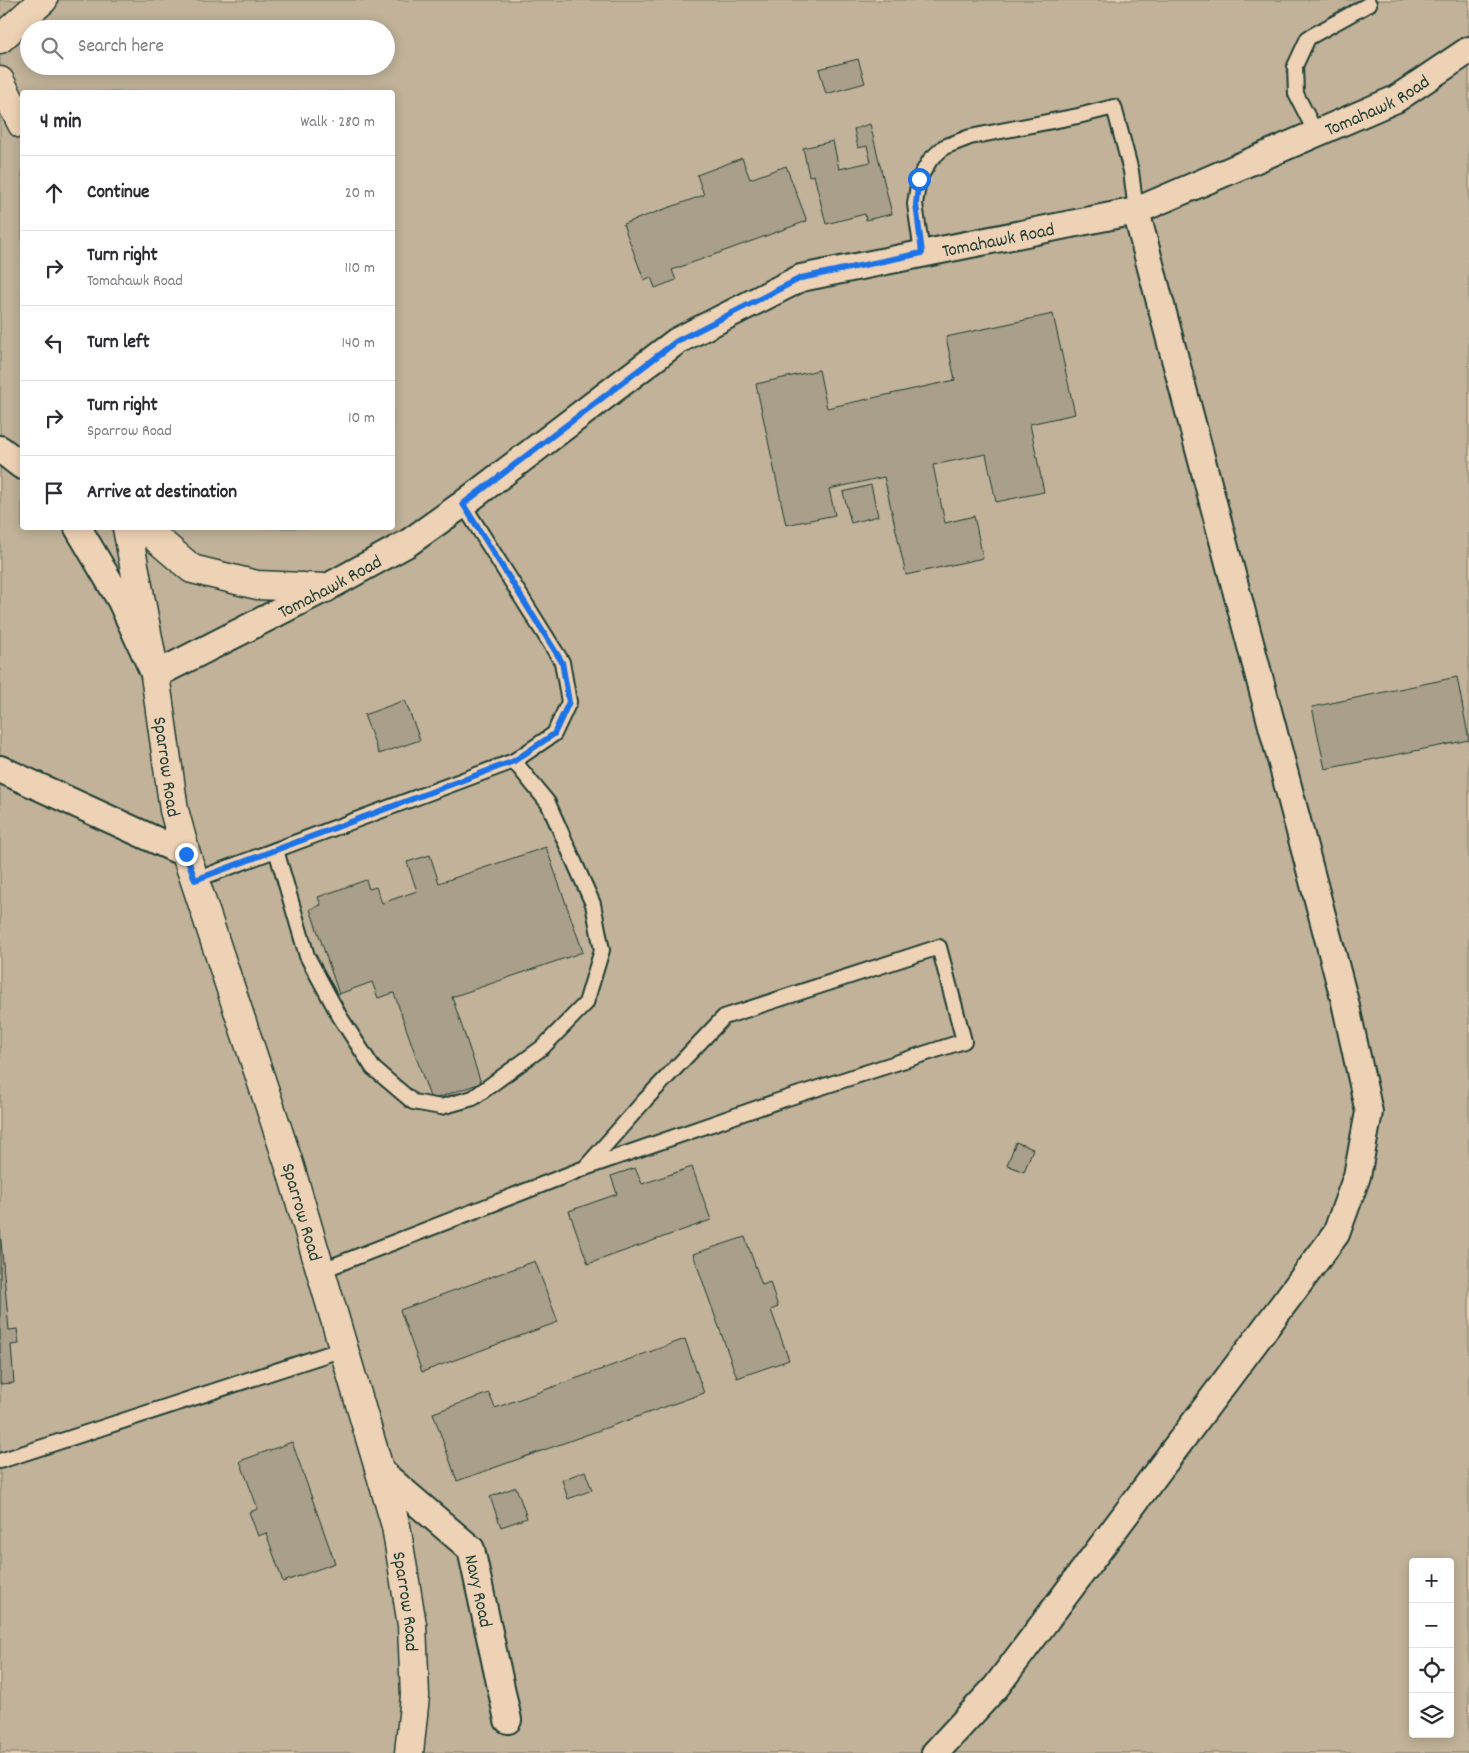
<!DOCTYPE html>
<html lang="en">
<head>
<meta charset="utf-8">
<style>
	:root { --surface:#fff; --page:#f7f7f7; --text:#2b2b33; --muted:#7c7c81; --line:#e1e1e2 }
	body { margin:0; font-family:Dekko,sans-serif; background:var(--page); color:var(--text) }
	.controls { position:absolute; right:15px; bottom:15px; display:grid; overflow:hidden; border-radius:5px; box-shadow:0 2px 12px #0003 }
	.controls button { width:45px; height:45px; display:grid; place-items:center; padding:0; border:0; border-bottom:1px solid var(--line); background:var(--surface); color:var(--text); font:25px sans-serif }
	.stop { position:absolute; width:15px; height:15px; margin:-11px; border:4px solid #1a73e8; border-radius:50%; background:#fff }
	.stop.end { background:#1a73e8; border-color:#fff; box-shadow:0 1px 5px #0008 }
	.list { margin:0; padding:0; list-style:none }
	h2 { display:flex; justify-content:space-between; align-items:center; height:65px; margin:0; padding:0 20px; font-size:21px }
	h2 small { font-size:16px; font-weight:400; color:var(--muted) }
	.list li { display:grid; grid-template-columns:32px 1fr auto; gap:15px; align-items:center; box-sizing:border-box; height:75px; padding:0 20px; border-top:1px solid var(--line) }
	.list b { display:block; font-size:19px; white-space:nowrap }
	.list p { margin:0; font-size:16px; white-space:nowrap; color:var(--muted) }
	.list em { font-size:16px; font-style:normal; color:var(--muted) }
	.icon { flex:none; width:28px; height:28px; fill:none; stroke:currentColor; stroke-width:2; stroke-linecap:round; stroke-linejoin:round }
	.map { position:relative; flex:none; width:1469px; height:1753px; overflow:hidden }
	.search { position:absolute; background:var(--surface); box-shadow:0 2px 12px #0003; left:20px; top:20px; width:375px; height:55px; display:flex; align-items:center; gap:12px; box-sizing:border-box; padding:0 18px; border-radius:28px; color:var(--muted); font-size:19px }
	.panel { position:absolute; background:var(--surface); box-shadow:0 2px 12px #0003; left:20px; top:90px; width:375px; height:440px; border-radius:5px }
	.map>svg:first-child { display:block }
	.green { fill:#c1b299; stroke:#707866; fill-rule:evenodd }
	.building { fill:#a99f8a; stroke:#1f3d34 }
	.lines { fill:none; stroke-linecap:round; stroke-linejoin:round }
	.lane-casing { stroke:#1f3d34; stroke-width:18 }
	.street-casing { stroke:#1f3d34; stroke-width:30 }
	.secondary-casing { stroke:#1f3d34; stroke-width:31 }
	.lane { stroke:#eed2b5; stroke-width:14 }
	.street { stroke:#eed2b5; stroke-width:26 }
	.secondary { stroke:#eed2b5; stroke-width:28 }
	.route { stroke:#1a73e8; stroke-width:6 }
	.labels { text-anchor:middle; stroke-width:4; stroke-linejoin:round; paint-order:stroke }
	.street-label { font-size:19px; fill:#1f3d34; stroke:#eed2b5 }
</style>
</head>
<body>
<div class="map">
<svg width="1469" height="1753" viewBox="0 0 1469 1753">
	<rect width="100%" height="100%" fill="#e6ccb0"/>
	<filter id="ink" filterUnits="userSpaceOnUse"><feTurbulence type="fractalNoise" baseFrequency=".02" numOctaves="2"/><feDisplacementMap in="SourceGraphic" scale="10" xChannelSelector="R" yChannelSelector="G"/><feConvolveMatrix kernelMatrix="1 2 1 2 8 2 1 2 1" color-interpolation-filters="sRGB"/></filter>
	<g filter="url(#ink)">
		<path class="green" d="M 0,0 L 1469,0 L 1469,1753 L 0,1753 ZM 29,29 L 386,29 L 386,66 L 29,66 ZM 22,92 L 392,92 L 392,528 L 22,528 ZM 1413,1562 L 1450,1562 L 1450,1734 L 1413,1734 Z"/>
		<g class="building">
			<path d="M 858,59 L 865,83 L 826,94 L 819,69 Z"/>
			<path d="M 870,124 L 892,214 L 866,220 L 865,214 L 826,224 L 814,175 L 809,176 L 803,148 L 833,141 L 839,169 L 871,162 L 867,146 L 858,148 L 854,129 Z"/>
			<path d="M 742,158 L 750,179 L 786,166 L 807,221 L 672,270 L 676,280 L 655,288 L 651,277 L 644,280 L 623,224 L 704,195 L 697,175 Z"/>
			<path d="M 1053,314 L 1075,414 L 1030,424 L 1044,492 L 996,502 L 986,454 L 933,465 L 945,523 L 974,516 L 983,558 L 906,575 L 884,477 L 829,489 L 835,515 L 786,525 L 756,384 L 819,370 L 827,408 L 955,380 L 946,337 Z"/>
			<path d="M 871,485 L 878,516 L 851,523 L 843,492 Z"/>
			<path d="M 1457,677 L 1469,740 L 1325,769 L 1312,707 Z"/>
			<path d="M 405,700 L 420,740 L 379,754 L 364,715 Z"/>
			<path d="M 546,847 L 583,952 L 452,997 L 481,1083 L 431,1100 L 394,993 L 378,998 L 372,982 L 339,994 L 310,909 L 321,905 L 318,897 L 366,880 L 369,889 L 376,887 L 382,903 L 417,891 L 407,862 L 430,855 L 439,883 Z"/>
			<path d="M 1016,1142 L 1033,1149 L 1024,1172 L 1007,1165 Z"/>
			<path d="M 692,1167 L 711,1220 L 588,1264 L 569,1211 L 617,1194 L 611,1176 L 635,1168 L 642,1184 Z"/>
			<path d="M 0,1230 L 9,1330 L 17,1329 L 19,1344 L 11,1345 L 14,1383 L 0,1384 Z"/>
			<path d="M 745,1237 L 762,1285 L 770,1282 L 778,1307 L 771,1310 L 789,1360 L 737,1378 L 693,1254 Z"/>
			<path d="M 535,1261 L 558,1322 L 422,1372 L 400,1310 Z"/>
			<path d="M 685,1339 L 704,1393 L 457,1481 L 433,1413 L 489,1393 L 495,1408 Z"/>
			<path d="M 292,1442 L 335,1563 L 283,1582 L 266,1533 L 258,1536 L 249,1512 L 258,1509 L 240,1461 Z"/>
			<path d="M 585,1471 L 592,1490 L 568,1499 L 562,1480 Z"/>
			<path d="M 516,1487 L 527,1518 L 501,1527 L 490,1497 Z"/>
		</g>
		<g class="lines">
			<g class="lane-casing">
				<g id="lane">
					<path d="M 1316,133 L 1296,94 L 1295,66 L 1308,38 L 1369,4"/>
					<path d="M 922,253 L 915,204 L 919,179 L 930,160 L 944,147 L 970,137 L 1078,116 L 1114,107 L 1131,171 L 1136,211"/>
					<path d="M 276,850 L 307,956 L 340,1017 L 373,1068 L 413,1102 L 441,1107 L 473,1098 L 543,1047 L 586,1003 L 602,950 L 593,904 L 548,803 L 514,761"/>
					<path d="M 195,880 L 514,761 L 554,734 L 569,702 L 562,662 L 463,504"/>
					<path d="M 320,1271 L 585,1168 L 775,1102 L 964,1041 L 939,947 L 724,1017 L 646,1099 L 585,1168"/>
					<path d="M 0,1461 L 343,1349"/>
				</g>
			</g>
			<g class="street-casing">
				<g id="street">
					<path d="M 0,449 L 22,466"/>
					<path id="s1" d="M 78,528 L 121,601 L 155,675 L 326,588 L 408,543 L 463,504 L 677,341 L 801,278 L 1136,211 L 1396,99 L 1469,50"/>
					<path d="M 0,769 L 186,854"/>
					<path id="s2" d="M 381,1472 L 471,1549 L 508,1720"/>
					<path d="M 935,1753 L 996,1687 L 1336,1234 L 1357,1176 L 1369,1112 L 1345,1002 L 1136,211"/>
				</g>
			</g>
			<g class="secondary-casing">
				<g id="secondary">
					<path d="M 0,39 L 43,0"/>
					<path d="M 0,81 L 22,124"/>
					<path id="s3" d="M 127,528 L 155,675 L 174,810 L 186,854 L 290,1167 L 396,1526 L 412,1625 L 415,1696 L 409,1753"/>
					<path d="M 147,528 L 158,540 L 192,569 L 257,585 L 326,588"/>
				</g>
			</g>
			<use href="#lane" class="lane"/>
			<use href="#street" class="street"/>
			<use href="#secondary" class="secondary"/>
		</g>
	</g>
	<g class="lines" filter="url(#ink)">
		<path class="route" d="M 186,854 L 195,880 L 514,761 L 554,734 L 569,702 L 562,662 L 463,504 L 677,341 L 801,278 L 922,253 L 916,204 L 919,179"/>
	</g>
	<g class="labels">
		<g class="street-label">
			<text dy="7" stroke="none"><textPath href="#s1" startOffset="1532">Tomahawk Road</textPath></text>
			<text dy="7" stroke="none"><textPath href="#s1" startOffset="1128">Tomahawk Road</textPath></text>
			<text dy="7" stroke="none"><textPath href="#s1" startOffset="362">Tomahawk Road</textPath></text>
			<text dy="7" stroke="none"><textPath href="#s3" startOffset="242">Sparrow Road</textPath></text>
			<text dy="7" stroke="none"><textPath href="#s3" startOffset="708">Sparrow Road</textPath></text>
			<text dy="7" stroke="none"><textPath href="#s2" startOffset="161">Navy Road</textPath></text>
			<text dy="7" stroke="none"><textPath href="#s3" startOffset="1112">Sparrow Road</textPath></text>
		</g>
	</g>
</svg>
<div class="controls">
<button>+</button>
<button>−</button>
<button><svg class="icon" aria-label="locate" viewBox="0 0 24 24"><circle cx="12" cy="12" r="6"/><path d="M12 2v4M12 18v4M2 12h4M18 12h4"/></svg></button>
<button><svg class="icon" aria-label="layers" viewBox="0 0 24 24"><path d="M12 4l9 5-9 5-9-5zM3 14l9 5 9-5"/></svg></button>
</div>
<div class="stop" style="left:919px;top:179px"></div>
<div class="stop end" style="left:186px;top:854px"></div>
<div class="search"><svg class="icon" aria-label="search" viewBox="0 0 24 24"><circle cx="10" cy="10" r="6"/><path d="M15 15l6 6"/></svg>Search here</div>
<section class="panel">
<h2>4 min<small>Walk · 280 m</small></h2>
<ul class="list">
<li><svg class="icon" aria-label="ahead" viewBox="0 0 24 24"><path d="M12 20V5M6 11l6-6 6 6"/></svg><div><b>Continue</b></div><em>20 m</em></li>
<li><svg class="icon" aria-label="right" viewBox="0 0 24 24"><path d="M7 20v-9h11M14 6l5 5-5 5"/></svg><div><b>Turn right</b><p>Tomahawk Road</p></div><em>110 m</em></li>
<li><svg class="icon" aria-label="left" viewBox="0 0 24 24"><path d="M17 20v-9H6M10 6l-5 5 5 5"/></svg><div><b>Turn left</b></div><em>140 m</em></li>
<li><svg class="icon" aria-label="right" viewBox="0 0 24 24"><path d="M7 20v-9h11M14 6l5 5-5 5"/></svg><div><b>Turn right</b><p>Sparrow Road</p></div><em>10 m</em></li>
<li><svg class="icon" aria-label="arrive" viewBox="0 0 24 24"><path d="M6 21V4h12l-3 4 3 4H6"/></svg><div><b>Arrive at destination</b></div></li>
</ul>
</section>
</div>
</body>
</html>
